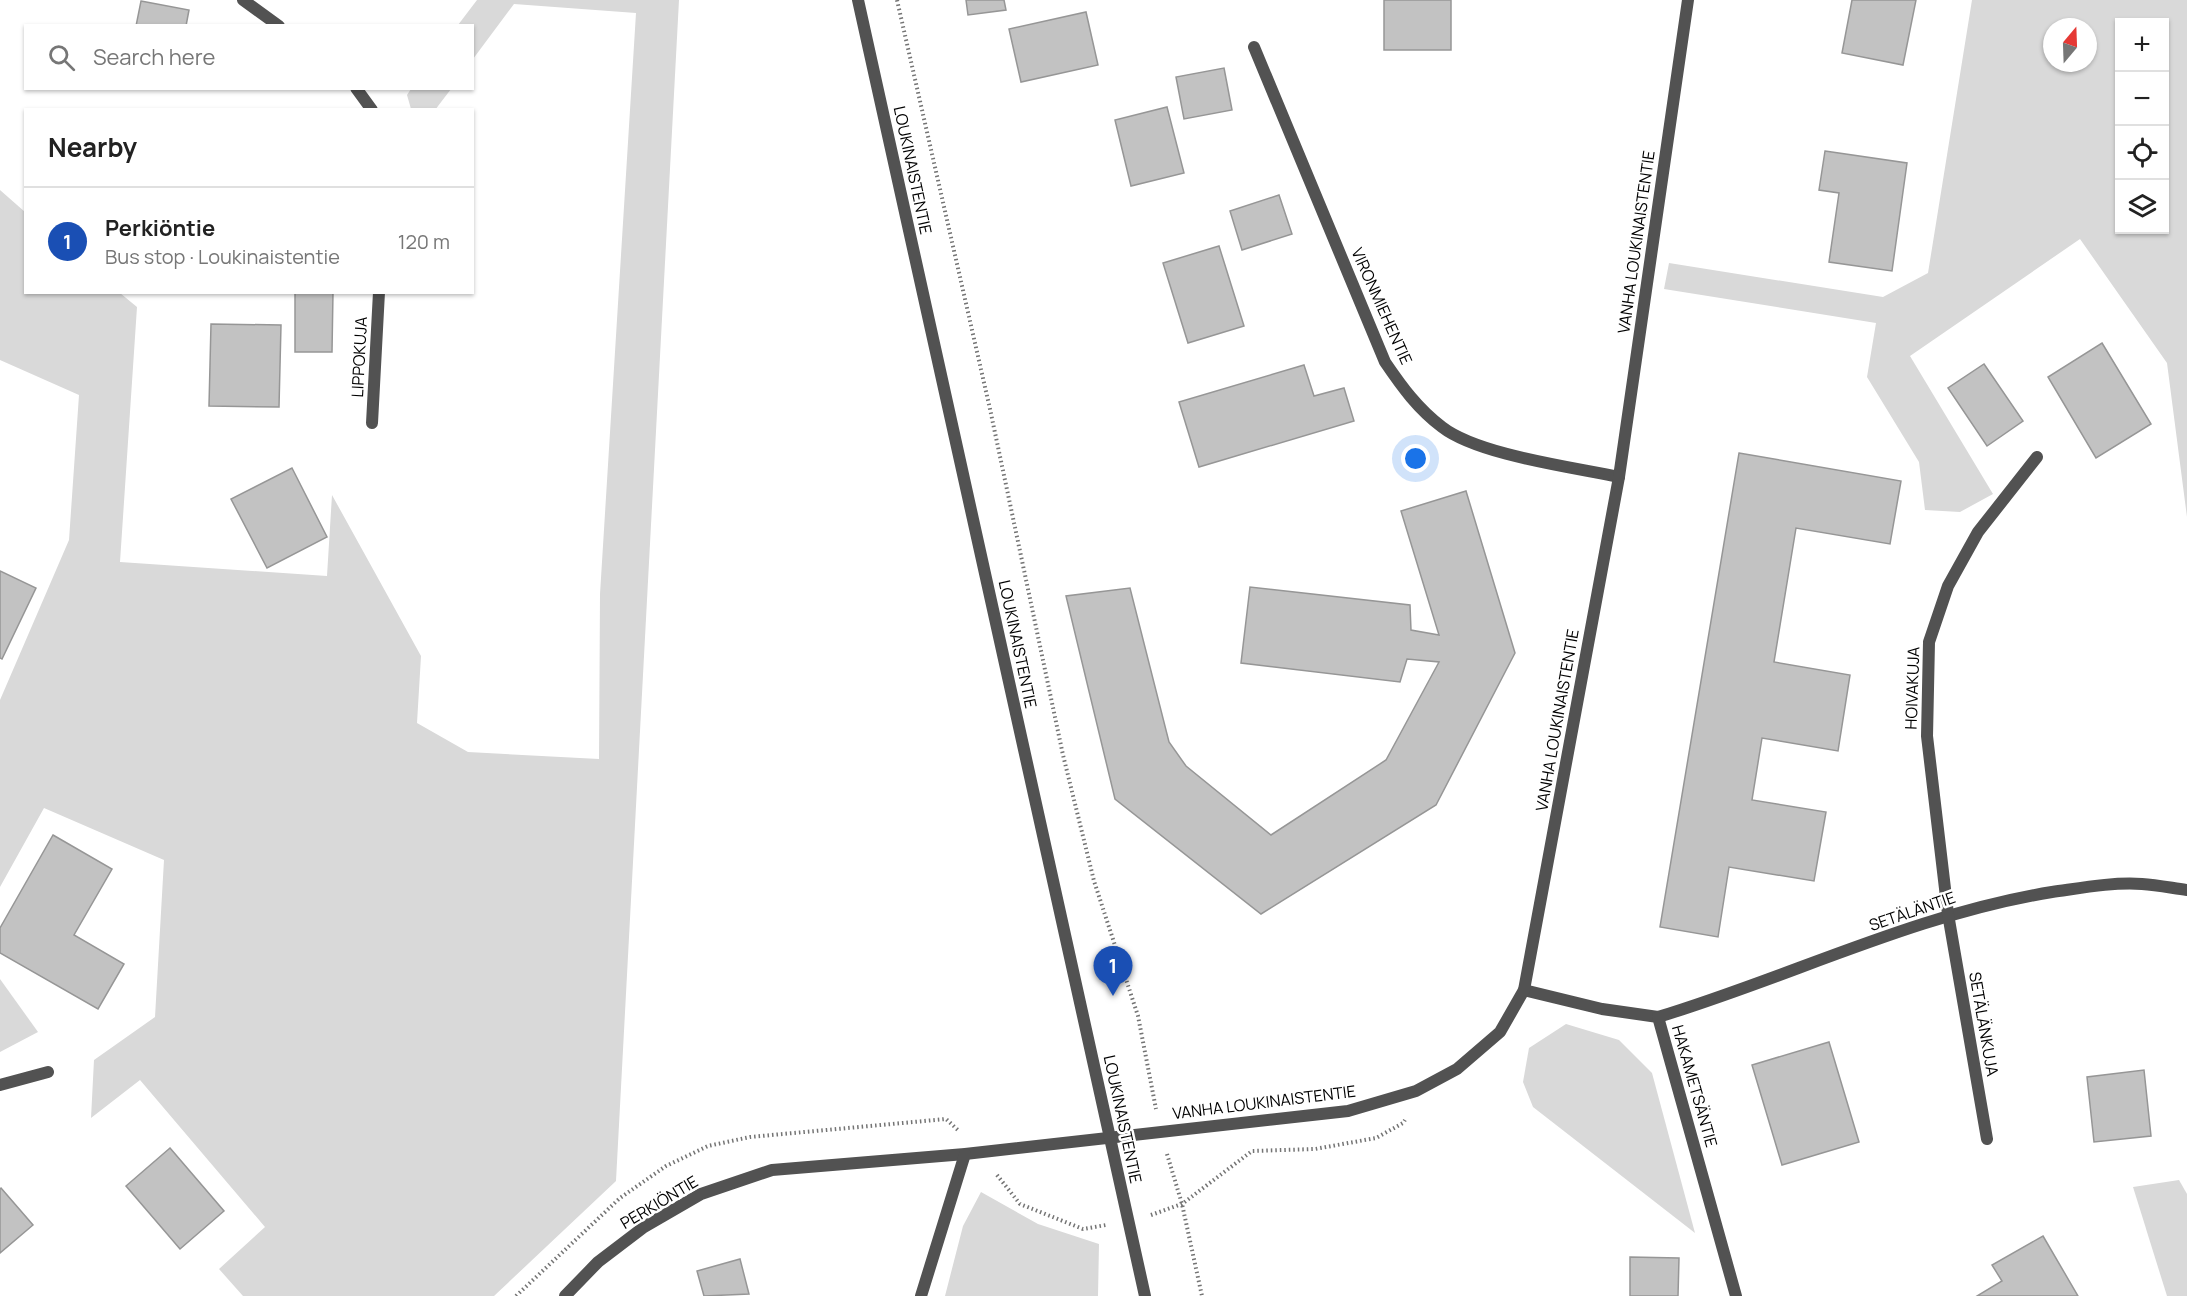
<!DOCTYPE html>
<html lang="en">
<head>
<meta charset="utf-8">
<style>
	:root { --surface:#fff; --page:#f2f2f2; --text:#222; --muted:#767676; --line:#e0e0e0; --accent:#111827 }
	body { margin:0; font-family:Manrope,sans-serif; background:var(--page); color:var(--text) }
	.controls { position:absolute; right:18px; top:18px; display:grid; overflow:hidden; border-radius:0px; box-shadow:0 2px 4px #0004 }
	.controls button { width:54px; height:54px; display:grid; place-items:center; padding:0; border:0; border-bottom:2px solid var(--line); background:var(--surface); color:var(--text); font:30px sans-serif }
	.compass { position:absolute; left:2043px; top:18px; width:54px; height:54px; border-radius:50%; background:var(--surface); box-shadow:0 2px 4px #0004; rotate:19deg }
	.you { position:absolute; left:1416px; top:459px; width:21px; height:21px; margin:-15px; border:4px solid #fff; border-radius:50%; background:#1a73e8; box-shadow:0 0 0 9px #1a73e833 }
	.badge { display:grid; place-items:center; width:39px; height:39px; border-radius:50%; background:var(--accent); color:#fff; font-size:20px; font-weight:700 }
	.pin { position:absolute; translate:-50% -50px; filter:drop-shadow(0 2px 3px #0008) }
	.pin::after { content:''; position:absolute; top:32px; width:21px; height:18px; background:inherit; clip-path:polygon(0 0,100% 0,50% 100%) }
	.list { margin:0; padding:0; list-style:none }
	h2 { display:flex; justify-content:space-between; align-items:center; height:78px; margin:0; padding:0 24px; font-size:26px }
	h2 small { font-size:20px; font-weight:400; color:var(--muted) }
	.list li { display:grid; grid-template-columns:39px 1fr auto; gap:18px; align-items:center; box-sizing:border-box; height:108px; padding:0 24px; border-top:2px solid var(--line) }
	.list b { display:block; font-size:22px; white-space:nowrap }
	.list p { margin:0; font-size:20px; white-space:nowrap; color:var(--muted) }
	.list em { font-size:20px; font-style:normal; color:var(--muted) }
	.icon { flex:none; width:33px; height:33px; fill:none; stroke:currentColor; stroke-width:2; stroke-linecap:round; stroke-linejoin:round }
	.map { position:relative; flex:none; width:2187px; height:1296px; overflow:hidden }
	.search { position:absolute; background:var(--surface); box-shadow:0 2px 4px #0004; left:24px; top:24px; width:450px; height:66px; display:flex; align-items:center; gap:15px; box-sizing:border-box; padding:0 21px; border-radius:0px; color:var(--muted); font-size:22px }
	.panel { position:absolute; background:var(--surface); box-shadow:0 2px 4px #0004; left:24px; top:108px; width:450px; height:186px; border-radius:0px }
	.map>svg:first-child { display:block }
	.green { fill:#d9d9d9; fill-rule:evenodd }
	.building { fill:#c2c2c2; stroke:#969696; stroke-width:1.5 }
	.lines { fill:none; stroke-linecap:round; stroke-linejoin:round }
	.path { stroke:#747474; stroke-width:4; stroke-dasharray:1.5 3; stroke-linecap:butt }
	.minor { stroke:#525252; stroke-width:12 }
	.tertiary { stroke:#525252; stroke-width:12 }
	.labels { text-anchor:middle; stroke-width:5; stroke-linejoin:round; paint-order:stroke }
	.street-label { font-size:16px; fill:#000; stroke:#fff }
</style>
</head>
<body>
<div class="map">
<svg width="2187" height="1296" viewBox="0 0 2187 1296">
	<rect width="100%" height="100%" fill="#fff"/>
	<g class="green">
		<path d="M 477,0 L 679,0 L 616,1181 L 494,1296 L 243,1296 L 219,1269 L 265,1227 L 140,1080 L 91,1118 L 94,1060 L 155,1017 L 164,860 L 44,808 L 0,887 L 0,700 L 69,540 L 79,395 L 0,360 L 0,190 L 25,212 L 26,292 L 120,293 L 137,307 L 120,562 L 327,576 L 332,495 L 421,656 L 417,723 L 468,752 L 599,759 L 600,594 L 636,13 L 514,4 L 473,59 L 472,26 L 458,25 Z"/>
		<path d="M 1972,0 L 2187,0 L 2187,517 L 2167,363 L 2080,239 L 1910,356 L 1993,494 L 1960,512 L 1925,510 L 1919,462 L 1867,377 L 1876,323 L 1664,289 L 1669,263 L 1883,297 L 1928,273 ZM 2164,22 L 2164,230 L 2120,230 L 2120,22 ZM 2052,27 L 2088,27 L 2088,63 L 2052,63 Z"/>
		<path d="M 411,89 L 411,88 L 451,89 L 435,110 L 411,109 L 407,95 Z"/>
		<path d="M 0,979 L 38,1032 L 0,1052 Z"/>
		<path d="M 1566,1024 L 1619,1040 L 1652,1073 L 1695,1233 L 1533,1107 L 1523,1082 L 1529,1048 Z"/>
		<path d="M 2179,1180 L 2187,1194 L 2187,1296 L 2167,1296 L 2133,1187 Z"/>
		<path d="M 981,1192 L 1038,1224 L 1099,1244 L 1098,1296 L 945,1296 L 963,1226 Z"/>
	</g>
	<g class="building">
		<path d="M 966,0 L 1004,0 L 1006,10 L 968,15 Z"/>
		<rect x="1384" y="0" width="67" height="50"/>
		<path d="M 1852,0 L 1916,0 L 1903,65 L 1842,53 Z"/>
		<path d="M 141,1 L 189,10 L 186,26 L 136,26 Z"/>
		<path d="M 1086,12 L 1098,65 L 1021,82 L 1009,29 Z"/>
		<path d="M 1224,68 L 1232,110 L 1184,119 L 1176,77 Z"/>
		<path d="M 1167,107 L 1184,173 L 1131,186 L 1115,120 Z"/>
		<path d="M 1825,151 L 1907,163 L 1892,271 L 1829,262 L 1839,193 L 1819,190 Z"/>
		<path d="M 1279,195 L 1292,234 L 1242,250 L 1230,211 Z"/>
		<path d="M 1219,246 L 1244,326 L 1188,343 L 1163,263 Z"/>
		<path d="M 295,292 L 333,292 L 332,352 L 295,352 Z"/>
		<path d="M 211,324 L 281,325 L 279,407 L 209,406 Z"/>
		<path d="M 2102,343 L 2151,424 L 2096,458 L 2048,377 Z"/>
		<path d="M 1984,364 L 2023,421 L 1987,446 L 1948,388 Z"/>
		<path d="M 1304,365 L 1314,396 L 1344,388 L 1354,421 L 1199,467 L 1179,402 Z"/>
		<path d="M 1739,453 L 1901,481 L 1890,544 L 1796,528 L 1774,662 L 1850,675 L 1838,751 L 1762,738 L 1752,800 L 1826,812 L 1814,881 L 1729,867 L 1718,937 L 1660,927 Z"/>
		<path d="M 292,468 L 327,537 L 267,568 L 231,499 Z"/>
		<path d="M 1466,491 L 1515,653 L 1436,805 L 1261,914 L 1115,799 L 1066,596 L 1130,588 L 1169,742 L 1186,766 L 1271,835 L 1386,760 L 1439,662 L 1407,659 L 1400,682 L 1241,663 L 1250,587 L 1410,605 L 1411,630 L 1439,635 L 1401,511 Z"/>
		<path d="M 0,571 L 36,588 L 2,659 L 0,658 Z"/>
		<path d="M 53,835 L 112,869 L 74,935 L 124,964 L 98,1009 L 0,953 L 0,928 Z"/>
		<path d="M 1829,1042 L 1859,1142 L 1782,1165 L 1752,1065 Z"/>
		<path d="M 2144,1070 L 2151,1136 L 2094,1142 L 2087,1077 Z"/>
		<path d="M 170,1148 L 224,1211 L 180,1249 L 126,1186 Z"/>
		<path d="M 1,1188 L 33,1225 L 0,1253 L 0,1189 Z"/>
		<path d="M 2043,1236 L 2078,1296 L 1977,1296 L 2002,1281 L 1992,1265 Z"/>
		<path d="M 1630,1257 L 1679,1258 L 1678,1296 L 1630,1296 Z"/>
		<path d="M 740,1259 L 749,1294 L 704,1296 L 697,1271 Z"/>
	</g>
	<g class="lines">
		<g class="path">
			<path d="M 897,0 L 990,409 L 1063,755 L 1094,881 L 1138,1016 L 1156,1109"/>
			<path d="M 1167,1154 L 1182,1204 L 1202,1296"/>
			<path d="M 997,1175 L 1020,1204 L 1083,1229 L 1106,1225"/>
			<path d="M 1151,1215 L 1182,1204 L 1252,1151 L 1315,1149 L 1376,1138 L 1403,1123 L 1405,1120"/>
			<path d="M 516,1296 L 620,1198 L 666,1166 L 708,1146 L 750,1137 L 946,1119 L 959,1131"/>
		</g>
		<g class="minor">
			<path d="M 243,0 L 279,26"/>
			<path d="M 1254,47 L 1385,362 C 1402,387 1418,409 1442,427 C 1478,455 1572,467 1619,477"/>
			<path d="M 356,88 L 372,110"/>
			<path d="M 372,423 L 379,292"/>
			<path d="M 1524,990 L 1602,1009 L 1658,1017 L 1736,1296"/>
			<path d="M 1658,1017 C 1790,977 1915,914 2052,892 C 2081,888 2112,882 2142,884 C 2157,885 2172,888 2187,890"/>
			<path d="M 0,1085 L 48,1072"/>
			<path d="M 1987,1139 L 1948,914 L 1927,736 L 1929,642 L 1948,586 L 1978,532 L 2037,457"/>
			<path d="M 565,1296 L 598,1262 L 644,1227 L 701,1194 L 772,1170 L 965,1154 L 1348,1111 L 1416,1091 L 1457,1069 L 1500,1032 L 1524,990 L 1619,477 L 1688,0"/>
			<path d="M 921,1296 L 965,1154"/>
		</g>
		<path class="tertiary" d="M 858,0 L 1145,1296"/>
	</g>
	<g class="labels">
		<g class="street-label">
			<text transform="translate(913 170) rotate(78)" y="6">LOUKINAISTENTIE</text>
			<text transform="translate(1636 242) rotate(-82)" y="6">VANHA LOUKINAISTENTIE</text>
			<text transform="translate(1382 306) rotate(66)" y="6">VIRONMIEHENTIE</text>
			<text transform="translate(359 357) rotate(-87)" y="6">LIPPOKUJA</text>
			<text transform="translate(1018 644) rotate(78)" y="6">LOUKINAISTENTIE</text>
			<text transform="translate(1912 688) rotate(-88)" y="6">HOIVAKUJA</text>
			<text transform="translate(1557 720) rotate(-80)" y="6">VANHA LOUKINAISTENTIE</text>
			<text transform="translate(1912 911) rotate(-19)" y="6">SETÄLÄNTIE</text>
			<text transform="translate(1984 1024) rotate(80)" y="6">SETÄLÄNKUJA</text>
			<text transform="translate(1695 1086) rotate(74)" y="6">HAKAMETSÄNTIE</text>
			<text transform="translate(1264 1102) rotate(-7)" y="6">VANHA LOUKINAISTENTIE</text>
			<text transform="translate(1123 1119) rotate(78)" y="6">LOUKINAISTENTIE</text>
			<text transform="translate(659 1202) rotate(-31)" y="6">PERKIÖNTIE</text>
		</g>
	</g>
</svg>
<div class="controls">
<button>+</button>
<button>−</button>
<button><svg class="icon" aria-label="locate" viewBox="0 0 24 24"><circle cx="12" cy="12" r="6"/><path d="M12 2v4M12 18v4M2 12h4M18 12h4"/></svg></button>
<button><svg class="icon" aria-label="layers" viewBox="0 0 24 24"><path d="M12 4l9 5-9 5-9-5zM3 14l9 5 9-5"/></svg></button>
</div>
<svg class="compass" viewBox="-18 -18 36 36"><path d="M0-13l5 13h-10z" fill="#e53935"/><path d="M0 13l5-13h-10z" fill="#767676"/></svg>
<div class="you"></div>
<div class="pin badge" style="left:1113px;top:996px;background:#1a4fb4">1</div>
<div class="search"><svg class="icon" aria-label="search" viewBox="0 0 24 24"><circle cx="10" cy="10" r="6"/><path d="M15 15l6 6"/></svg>Search here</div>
<section class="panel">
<h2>Nearby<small></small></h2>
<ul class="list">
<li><span class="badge" style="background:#1a4fb4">1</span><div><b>Perkiöntie</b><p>Bus stop · Loukinaistentie</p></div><em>120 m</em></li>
</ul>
</section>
</div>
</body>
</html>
